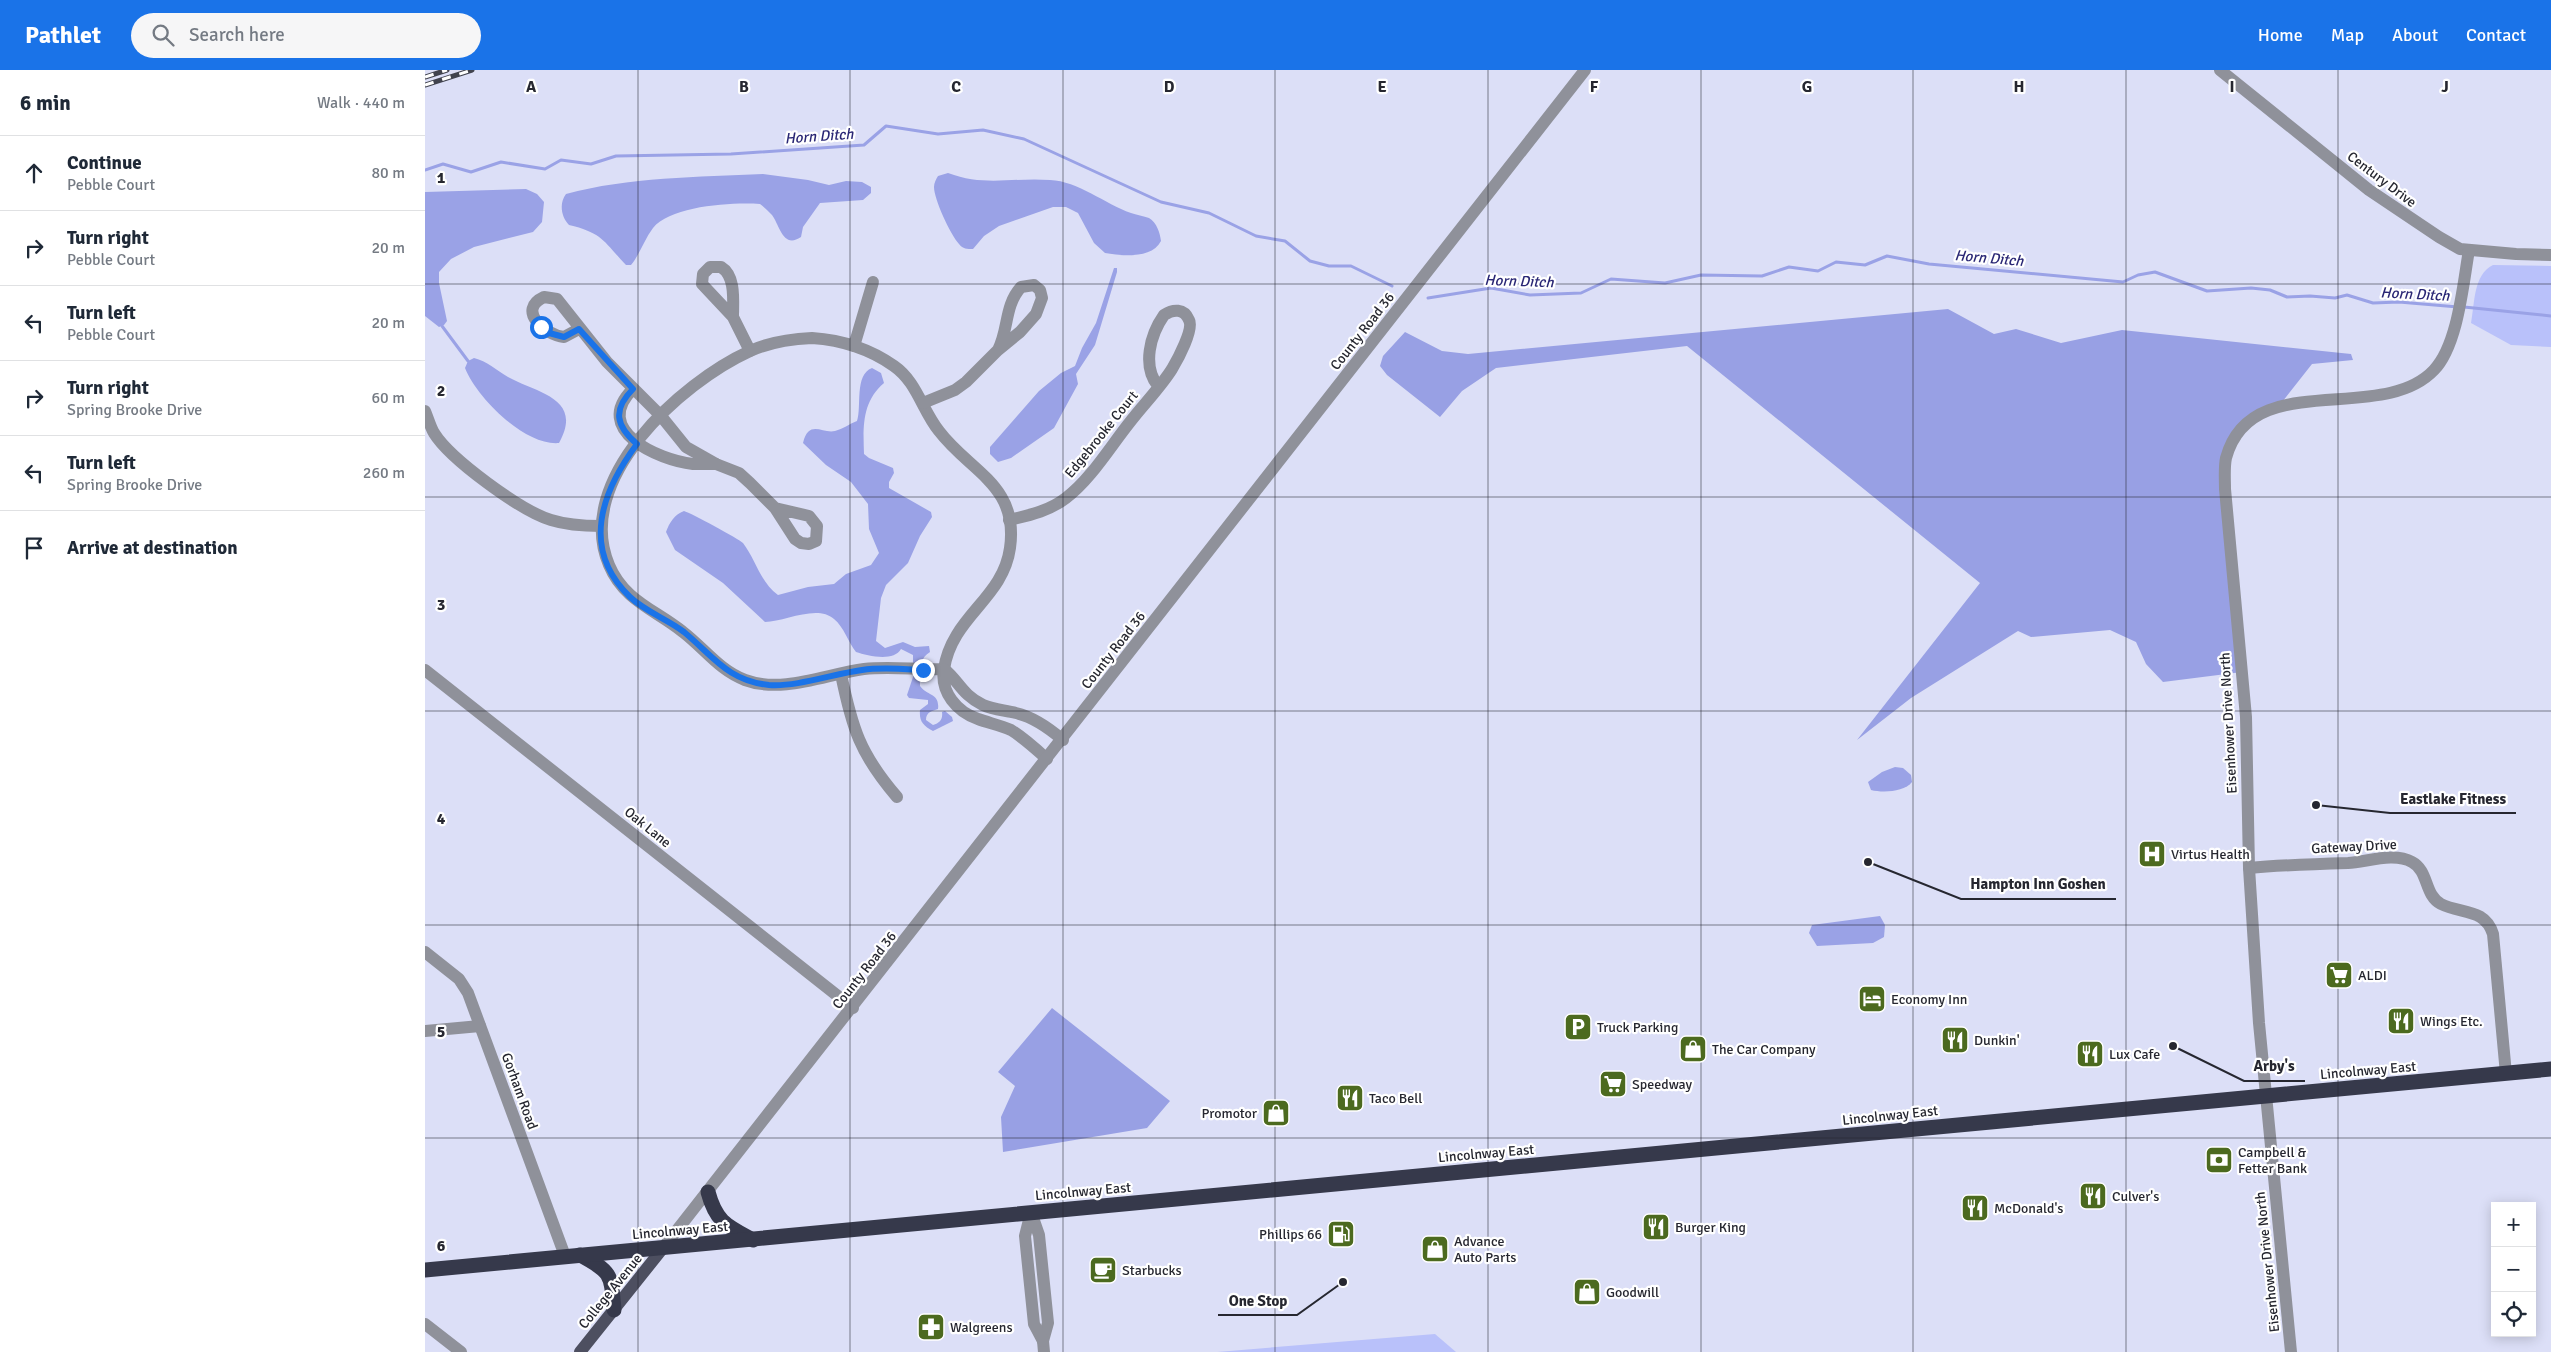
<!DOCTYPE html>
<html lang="en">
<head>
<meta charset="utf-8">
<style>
	:root { --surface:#fff; --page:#f6f6f7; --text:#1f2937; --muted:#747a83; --line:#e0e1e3; --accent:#1a73e8 }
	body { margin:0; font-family:Signika,sans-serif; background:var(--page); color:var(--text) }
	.controls { position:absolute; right:15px; bottom:15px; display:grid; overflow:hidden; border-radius:0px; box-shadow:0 2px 12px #0003 }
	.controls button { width:45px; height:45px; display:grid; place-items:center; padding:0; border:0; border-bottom:1px solid var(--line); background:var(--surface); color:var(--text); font:25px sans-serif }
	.stop { position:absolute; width:15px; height:15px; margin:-11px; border:4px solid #1a73e8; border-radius:50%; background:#fff }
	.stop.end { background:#1a73e8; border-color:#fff; box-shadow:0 1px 5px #0008 }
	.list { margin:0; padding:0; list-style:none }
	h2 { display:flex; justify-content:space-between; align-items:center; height:65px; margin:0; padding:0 20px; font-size:21px }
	h2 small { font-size:16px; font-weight:400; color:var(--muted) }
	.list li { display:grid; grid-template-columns:32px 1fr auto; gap:15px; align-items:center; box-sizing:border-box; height:75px; padding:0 20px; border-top:1px solid var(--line) }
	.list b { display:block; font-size:19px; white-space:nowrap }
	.list p { margin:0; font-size:16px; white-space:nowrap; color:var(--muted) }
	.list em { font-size:16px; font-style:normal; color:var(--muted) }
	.icon { flex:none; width:28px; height:28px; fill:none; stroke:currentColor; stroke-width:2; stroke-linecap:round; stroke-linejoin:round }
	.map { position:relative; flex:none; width:2126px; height:1282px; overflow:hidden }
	header { display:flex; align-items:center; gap:30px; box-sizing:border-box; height:70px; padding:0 25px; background:var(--accent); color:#fff }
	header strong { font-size:24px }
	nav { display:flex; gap:28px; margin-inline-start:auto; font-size:18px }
	.search { width:350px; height:45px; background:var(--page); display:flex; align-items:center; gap:12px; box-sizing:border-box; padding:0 18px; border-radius:28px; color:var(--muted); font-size:19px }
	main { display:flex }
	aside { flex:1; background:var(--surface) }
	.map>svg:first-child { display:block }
	.green { fill:#b9c1fa }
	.forest { fill:#98a0e4 }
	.water { fill:#9aa2e6 }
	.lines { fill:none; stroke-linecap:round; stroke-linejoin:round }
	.stream { stroke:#9aa2e6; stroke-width:3 }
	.minor { stroke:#8f919a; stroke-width:12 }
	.major { stroke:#4d4f60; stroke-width:12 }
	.highway { stroke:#36394b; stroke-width:15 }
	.rail-casing { stroke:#41434e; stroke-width:5 }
	.rail { stroke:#fff; stroke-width:3; stroke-dasharray:9; stroke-linecap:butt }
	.route { stroke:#1a73e8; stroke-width:6 }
	.grid { fill:none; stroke:#262730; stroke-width:1; stroke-opacity:0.55 }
	.labels { text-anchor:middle; stroke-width:4.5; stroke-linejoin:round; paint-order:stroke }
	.street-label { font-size:14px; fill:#262730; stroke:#fff }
	.poi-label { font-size:14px; fill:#262730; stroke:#fff; text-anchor:start }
	.water-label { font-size:15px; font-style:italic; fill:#2a2775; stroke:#fff }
	.grid-label { font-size:16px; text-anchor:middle; font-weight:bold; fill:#262730; stroke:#fff; stroke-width:4.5; stroke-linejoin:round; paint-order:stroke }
	.leader { fill:none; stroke:#262730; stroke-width:2 }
	.callout-dot { fill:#262730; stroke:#fff; stroke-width:2 }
	.callout-label { font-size:15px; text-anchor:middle; font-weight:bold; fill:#262730; stroke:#fff; stroke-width:4.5; stroke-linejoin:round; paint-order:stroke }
</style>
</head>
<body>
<header>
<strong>Pathlet</strong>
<div class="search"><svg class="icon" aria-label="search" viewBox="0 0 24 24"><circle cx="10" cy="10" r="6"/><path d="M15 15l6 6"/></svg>Search here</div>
<nav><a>Home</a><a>Map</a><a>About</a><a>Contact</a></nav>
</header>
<main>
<aside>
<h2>6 min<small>Walk · 440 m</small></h2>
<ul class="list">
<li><svg class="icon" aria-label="ahead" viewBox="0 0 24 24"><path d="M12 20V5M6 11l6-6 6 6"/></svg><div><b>Continue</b><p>Pebble Court</p></div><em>80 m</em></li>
<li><svg class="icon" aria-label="right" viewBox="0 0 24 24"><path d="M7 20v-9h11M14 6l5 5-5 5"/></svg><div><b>Turn right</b><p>Pebble Court</p></div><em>20 m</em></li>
<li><svg class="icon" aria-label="left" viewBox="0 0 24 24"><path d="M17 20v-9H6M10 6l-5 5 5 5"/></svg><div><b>Turn left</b><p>Pebble Court</p></div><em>20 m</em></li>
<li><svg class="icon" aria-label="right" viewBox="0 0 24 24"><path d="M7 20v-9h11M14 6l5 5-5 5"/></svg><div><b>Turn right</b><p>Spring Brooke Drive</p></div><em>60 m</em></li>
<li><svg class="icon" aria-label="left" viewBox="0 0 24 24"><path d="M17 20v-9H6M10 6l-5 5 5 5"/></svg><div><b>Turn left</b><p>Spring Brooke Drive</p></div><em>260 m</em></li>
<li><svg class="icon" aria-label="arrive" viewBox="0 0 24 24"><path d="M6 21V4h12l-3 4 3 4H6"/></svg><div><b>Arrive at destination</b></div></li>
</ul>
</aside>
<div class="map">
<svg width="2126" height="1282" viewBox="0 0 2126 1282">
	<rect width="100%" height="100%" fill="#dcdff7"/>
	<g class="green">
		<path d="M 2068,195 L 2126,196 L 2126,277 L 2086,275 L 2046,253 C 2050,233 2048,205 2068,195 Z"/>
		<path d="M 1010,1264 L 1031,1282 L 792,1282 Z"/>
	</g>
	<g class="forest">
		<path d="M 1523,239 L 1569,264 L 1591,259 L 1636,273 L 1697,260 L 1926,284 L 1928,290 L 1887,294 L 1854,336 L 1829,346 L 1801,389 L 1817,602 L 1738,612 L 1721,594 L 1711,572 L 1685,560 L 1606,567 L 1593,561 L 1486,628 L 1432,670 L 1555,513 L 1262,276 L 1071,298 L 1037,321 L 1015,347 L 962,305 L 955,296 L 958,286 L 980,262 L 1017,281 L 1043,284 Z"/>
		<path d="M 627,938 L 745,1031 L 722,1058 L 578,1082 L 576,1047 L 590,1016 L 573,1002 Z"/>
	</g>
	<g class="water">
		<path d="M 523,103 C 560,117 588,107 625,110 C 653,111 680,134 706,143 C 711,145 719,146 724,148 C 732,153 735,163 736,171 C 727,189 697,186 680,183 L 669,173 L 653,143 L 641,137 L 628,137 L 574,156 L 559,166 L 548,179 C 542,179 538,179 534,174 C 525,164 509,129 509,117 C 509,113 511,109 513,106 Z"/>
		<path d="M 338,104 L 383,110 L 404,115 L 421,111 L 437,112 L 446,117 L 446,123 L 438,130 L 395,133 L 378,157 L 376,167 C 358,179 355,156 347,145 C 343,141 339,137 335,134 C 306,132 246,136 228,158 C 219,170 215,184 206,195 L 201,195 C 179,172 178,163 144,155 C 136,147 134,133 141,124 C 203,107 274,107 338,104 Z"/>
		<path d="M 101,119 L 112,124 L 119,132 L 117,152 L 108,162 L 49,177 L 26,189 L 14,202 L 14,213 L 22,251 L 19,255 L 14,257 L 0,246 L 0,122 Z"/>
		<path d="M 689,198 L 692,198 L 692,202 L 670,275 L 651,304 L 653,314 L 629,358 L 586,388 L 573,392 L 565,384 L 565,377 L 614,321 L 636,303 L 650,296 L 657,278 L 671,253 Z"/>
		<path d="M 49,288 C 62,291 71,300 83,307 C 112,323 159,328 134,373 C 100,376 52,328 40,298 L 43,291 Z"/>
		<path d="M 447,298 L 456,303 L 459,313 C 437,332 438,356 439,384 L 444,388 L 468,398 L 469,403 L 464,412 L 464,418 L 506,442 L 507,447 L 495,466 L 483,493 L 461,515 L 456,528 L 451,571 L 460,578 L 478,572 L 490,577 L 504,576 L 505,582 C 493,589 495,603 495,616 C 502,626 515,623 513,639 C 507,641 501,642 501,650 L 508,655 C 515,653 518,649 517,642 L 520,641 L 527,647 L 528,651 L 508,661 C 498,656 494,651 495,640 L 503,634 L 503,630 L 484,628 L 482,625 L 488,607 L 488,585 L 476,579 C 469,592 443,586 431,582 C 423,572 419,557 409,549 C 392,534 359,552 340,552 L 298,513 L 250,480 L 241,462 C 244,453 250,444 259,441 C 266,443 314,469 318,473 C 331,490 335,512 353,525 L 383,517 L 409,514 L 421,504 L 446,495 L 454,483 L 444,459 L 443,434 L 426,412 L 401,395 L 378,373 C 384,349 397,364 410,361 C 418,359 424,354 432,351 C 437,337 429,305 447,298 Z"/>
		<path d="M 1470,697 L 1478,698 L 1486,705 L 1487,712 C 1479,722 1458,723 1446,720 L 1443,712 L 1457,702 Z"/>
		<path d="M 1455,846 L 1460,855 L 1459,867 L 1448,873 L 1392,876 L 1384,863 L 1387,855 Z"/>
	</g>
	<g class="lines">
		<g class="stream">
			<path d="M 0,100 L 18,94 L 46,102 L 76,92 L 120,99 L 136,90 L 166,94 L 191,86 L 306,84 L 439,75 L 461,56 L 513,64 L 558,60 L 599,69 L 736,132 L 784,143 L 831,166 L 860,171 L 885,191 L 904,196 L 926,196 L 967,216"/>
			<path d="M 1003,228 L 1066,218 L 1105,225 L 1156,223 L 1186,209 L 1240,213 L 1276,205 L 1337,206 L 1364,197 L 1393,201 L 1411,192 L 1440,195 L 1462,186 L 1504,194 L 1698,212 L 1713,205 L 1730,202 L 1782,221 L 1826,218 L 1845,220 L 1862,227 L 1885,226 L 1910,228 L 1922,225 L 1948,233 L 1974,232 L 2033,237"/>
			<path d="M 2039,237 L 2126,246"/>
			<path d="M 17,256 L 43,291"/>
		</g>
		<g class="minor">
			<path d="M 1795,0 L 1944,120 L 2014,167 L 2035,179 L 2091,184 L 2126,185"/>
			<path d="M 308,247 C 308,231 311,206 296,197 L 285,197 L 278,204 L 277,214 L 308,247 L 325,281"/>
			<path d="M 154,259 L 139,267 C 120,265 91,240 119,227 L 132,229 L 182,292 L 236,346 L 261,377 L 291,394 L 314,403 L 325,413 L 350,438 L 370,469 L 376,473 L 384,474 L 391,471 L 392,456 L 384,446 L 350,438"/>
			<path d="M 387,268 C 416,270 445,279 469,296 C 492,312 497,340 514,361 C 545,402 594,415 585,478 C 578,529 527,546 519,599 C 492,600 466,596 439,599 C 401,604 358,624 320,610 C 294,600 280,579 258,562 C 231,540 199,531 184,495 C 148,410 255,313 325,281 C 345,272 366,269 387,268 Z"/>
			<path d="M 429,276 L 448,212"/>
			<path d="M 208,319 C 166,360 233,390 268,394 C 275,394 283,394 291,394"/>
			<path d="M 498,333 L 530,320 L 541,312 L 573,280 L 595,262 L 611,244 L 617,228 L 615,220 L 609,215 L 596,217 C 579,236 584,259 573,280"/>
			<path d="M 0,341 C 3,348 5,356 9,363 C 25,389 96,441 126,450 C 142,455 159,456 176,456"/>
			<path d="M 584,450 C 605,445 624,441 641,428 C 666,409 685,377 705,352 C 718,335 735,318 747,299 C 753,289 769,259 764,250 C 759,238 748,239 739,245 C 725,265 717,296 733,316"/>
			<path d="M 0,600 L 428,938"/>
			<path d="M 416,604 C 427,658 435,684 472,727"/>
			<path d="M 622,689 C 611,679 599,668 586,660 C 575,655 564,653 553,649 C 532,642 515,622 519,599 C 534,611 537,625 558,635 C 569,640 580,640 591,643 C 609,647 624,658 638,670"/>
			<path d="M 1824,798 C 1857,795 1890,794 1923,793 C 1942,792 1969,782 1987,792 C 2004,801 1999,825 2016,834 C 2036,844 2060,838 2068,864 L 2081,1004"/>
			<path d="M 0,882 L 34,909 L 43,923 L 140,1186"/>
			<path d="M 0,961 L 55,956"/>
			<path d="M 606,1142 L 614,1165 L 623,1253 L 618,1271 L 619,1282"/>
			<path d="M 606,1142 L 600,1166 L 609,1254 L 618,1271"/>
			<path d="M 238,1178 L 1160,0"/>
			<path d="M 0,1254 L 36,1282"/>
			<path d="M 1866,1282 L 1834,953 L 1824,798 L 1821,647 L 1800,419 C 1800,409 1799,397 1801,388 C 1826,296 1956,356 2009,300 C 2033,275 2038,214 2044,180"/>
		</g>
		<path class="major" d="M 155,1282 L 238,1178"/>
		<g class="highway">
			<path d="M 283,1122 C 291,1152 302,1156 328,1170"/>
			<path d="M 155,1185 C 187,1202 186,1204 189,1240"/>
			<path d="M 0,1200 L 2126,999"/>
		</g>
		<g class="rail-casing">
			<g id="rail">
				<path d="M 0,7 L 22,0"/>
				<path d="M 0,15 L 47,0"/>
			</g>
		</g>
		<use href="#rail" class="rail"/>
	</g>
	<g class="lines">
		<path class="route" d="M 116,257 L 124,263 L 139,267 L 154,259 L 208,319 C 187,340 191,356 212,374 C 177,421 155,479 205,527 C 221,542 242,549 259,562 C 288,586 303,611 344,615 C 372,617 408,604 437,600 C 457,597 477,599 498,600"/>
	</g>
	<path class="grid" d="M 213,0 L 213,1282M 425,0 L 425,1282M 638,0 L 638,1282M 850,0 L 850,1282M 1063,0 L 1063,1282M 1276,0 L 1276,1282M 1488,0 L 1488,1282M 1701,0 L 1701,1282M 1913,0 L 1913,1282M 0,214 L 2126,214M 0,427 L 2126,427M 0,641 L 2126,641M 0,855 L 2126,855M 0,1068 L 2126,1068"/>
	<defs>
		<g id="hospital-square" transform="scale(1.4375)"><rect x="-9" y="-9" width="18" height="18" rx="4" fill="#4c6a1f" stroke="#fff"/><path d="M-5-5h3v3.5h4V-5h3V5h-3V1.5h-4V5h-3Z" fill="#fff"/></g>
		<g id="supermarket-square" transform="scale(1.4375)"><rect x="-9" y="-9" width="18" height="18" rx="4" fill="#4c6a1f" stroke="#fff"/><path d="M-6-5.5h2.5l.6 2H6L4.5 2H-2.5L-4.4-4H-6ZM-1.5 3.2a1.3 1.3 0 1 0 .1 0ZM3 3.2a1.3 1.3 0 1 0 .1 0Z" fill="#fff"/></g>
		<g id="hotel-square" transform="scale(1.4375)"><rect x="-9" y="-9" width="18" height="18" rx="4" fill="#4c6a1f" stroke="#fff"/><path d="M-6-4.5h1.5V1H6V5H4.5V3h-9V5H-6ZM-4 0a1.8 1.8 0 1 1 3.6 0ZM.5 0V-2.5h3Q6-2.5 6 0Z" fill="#fff"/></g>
		<g id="restaurant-square" transform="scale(1.4375)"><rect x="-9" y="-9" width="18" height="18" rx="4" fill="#4c6a1f" stroke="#fff"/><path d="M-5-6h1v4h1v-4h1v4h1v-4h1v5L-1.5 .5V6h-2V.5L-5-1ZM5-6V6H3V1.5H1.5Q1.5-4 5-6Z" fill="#fff"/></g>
		<g id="parking-square" transform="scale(1.4375)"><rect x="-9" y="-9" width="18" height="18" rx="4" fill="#4c6a1f" stroke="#fff"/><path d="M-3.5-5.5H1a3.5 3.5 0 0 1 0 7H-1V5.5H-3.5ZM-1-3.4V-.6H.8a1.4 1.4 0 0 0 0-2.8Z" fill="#fff"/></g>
		<g id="shop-square" transform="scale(1.4375)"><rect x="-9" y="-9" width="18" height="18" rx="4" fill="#4c6a1f" stroke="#fff"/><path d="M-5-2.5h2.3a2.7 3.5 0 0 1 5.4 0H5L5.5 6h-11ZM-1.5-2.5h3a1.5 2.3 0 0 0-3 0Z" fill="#fff"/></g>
		<g id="bank-square" transform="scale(1.4375)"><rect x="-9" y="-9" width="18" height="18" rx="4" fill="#4c6a1f" stroke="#fff"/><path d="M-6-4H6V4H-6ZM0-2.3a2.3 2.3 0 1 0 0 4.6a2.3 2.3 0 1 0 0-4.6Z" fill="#fff"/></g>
		<g id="fuel-square" transform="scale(1.4375)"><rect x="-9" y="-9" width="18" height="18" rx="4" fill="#4c6a1f" stroke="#fff"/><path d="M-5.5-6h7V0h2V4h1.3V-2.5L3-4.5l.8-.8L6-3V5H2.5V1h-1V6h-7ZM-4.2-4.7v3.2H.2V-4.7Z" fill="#fff"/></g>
		<g id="cafe-square" transform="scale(1.4375)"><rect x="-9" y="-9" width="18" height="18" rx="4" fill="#4c6a1f" stroke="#fff"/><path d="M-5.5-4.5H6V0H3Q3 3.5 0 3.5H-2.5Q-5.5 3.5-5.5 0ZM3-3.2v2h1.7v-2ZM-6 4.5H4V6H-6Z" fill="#fff"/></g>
		<g id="pharmacy-square" transform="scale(1.4375)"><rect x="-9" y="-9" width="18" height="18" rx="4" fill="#4c6a1f" stroke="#fff"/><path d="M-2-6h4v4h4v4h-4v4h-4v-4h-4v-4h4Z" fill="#fff"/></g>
	</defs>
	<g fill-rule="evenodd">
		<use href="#hospital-square" x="1727" y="784"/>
		<use href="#supermarket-square" x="1914" y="905"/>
		<use href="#hotel-square" x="1447" y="929"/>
		<use href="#restaurant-square" x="1976" y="951"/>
		<use href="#parking-square" x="1153" y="957"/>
		<use href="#restaurant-square" x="1530" y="970"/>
		<use href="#shop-square" x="1268" y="979"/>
		<use href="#restaurant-square" x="1665" y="984"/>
		<use href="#supermarket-square" x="1188" y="1014"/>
		<use href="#restaurant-square" x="925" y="1028"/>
		<use href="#shop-square" x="851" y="1043"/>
		<use href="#bank-square" x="1794" y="1090"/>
		<use href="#restaurant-square" x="1668" y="1126"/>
		<use href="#restaurant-square" x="1550" y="1138"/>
		<use href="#restaurant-square" x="1231" y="1157"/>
		<use href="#fuel-square" x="916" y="1164"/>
		<use href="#shop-square" x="1010" y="1179"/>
		<use href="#cafe-square" x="678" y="1200"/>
		<use href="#shop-square" x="1162" y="1222"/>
		<use href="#pharmacy-square" x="506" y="1257"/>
	</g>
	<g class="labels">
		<g class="street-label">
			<text transform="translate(1957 109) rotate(37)" y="5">Century Drive</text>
			<text transform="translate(937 261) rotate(-52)" y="5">County Road 36</text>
			<text transform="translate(676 364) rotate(-51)" y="5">Edgebrooke Court</text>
			<text transform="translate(688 580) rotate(-52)" y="5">County Road 36</text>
			<text transform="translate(1803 653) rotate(-93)" y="5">Eisenhower Drive North</text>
			<text transform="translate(223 757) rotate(39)" y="5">Oak Lane</text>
			<text transform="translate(1929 776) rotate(-3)" y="5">Gateway Drive</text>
			<text transform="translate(439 900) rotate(-52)" y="5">County Road 36</text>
			<text transform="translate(1943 1000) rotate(-5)" y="5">Lincolnway East</text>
			<text transform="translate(95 1021) rotate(70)" y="5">Gorham Road</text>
			<text transform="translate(1465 1045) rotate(-6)" y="5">Lincolnway East</text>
			<text transform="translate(1061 1083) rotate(-5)" y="5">Lincolnway East</text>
			<text transform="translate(658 1121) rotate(-5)" y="5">Lincolnway East</text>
			<text transform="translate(255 1160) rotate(-5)" y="5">Lincolnway East</text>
			<text transform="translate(1842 1192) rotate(-96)" y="5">Eisenhower Drive North</text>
			<text transform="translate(185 1221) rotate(-51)" y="5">College Avenue</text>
		</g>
		<g class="poi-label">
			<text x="1746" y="789">Virtus Health</text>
			<text x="1933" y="910">ALDI</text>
			<text x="1466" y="934">Economy Inn</text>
			<text x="1995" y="956">Wings Etc.</text>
			<text x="1172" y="962">Truck Parking</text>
			<text x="1549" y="975">Dunkin'</text>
			<text x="1287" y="984">The Car Company</text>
			<text x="1684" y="989">Lux Cafe</text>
			<text x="1207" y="1019">Speedway</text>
			<text x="944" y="1033">Taco Bell</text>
			<text x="832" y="1048" text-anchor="end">Promotor</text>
			<text x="1813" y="1087">Campbell &amp;<tspan x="1813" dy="16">Fetter Bank</tspan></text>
			<text x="1687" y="1131">Culver's</text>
			<text x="1569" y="1143">McDonald's</text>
			<text x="1250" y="1162">Burger King</text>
			<text x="897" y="1169" text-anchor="end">Phillips 66</text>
			<text x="1029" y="1176">Advance<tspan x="1029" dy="16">Auto Parts</tspan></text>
			<text x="697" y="1205">Starbucks</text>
			<text x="1181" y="1227">Goodwill</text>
			<text x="525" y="1262">Walgreens</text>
		</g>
		<g class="water-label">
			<text transform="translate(394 66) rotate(-4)" y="5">Horn Ditch</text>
			<text transform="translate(1564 188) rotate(5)" y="5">Horn Ditch</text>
			<text transform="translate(1094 211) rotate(2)" y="5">Horn Ditch</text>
			<text transform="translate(1990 224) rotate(3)" y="5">Horn Ditch</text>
		</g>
	</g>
	<g class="grid-label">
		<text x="106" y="22">A</text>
		<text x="319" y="22">B</text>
		<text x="531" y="22">C</text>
		<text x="744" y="22">D</text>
		<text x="957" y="22">E</text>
		<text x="1169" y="22">F</text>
		<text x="1382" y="22">G</text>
		<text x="1594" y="22">H</text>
		<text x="1807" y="22">I</text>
		<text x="2020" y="22">J</text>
		<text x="16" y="113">1</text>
		<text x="16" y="326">2</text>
		<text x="16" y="540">3</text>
		<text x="16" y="754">4</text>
		<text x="16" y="967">5</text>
		<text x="16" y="1181">6</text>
	</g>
	<path class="leader" d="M1891 735L1965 743H2091M1443 792L1536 829H1691M1748 976L1819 1011H1880M918 1212L872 1245H793"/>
	<g class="callout-dot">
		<circle cx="1891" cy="735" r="5"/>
		<circle cx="1443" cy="792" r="5"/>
		<circle cx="1748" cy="976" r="5"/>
		<circle cx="918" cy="1212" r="5"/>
	</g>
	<g class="callout-label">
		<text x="2028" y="734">Eastlake Fitness</text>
		<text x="1613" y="819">Hampton Inn Goshen</text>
		<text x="1849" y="1001">Arby's</text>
		<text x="833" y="1236">One Stop</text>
	</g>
</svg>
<div class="controls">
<button>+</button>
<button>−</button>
<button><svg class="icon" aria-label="locate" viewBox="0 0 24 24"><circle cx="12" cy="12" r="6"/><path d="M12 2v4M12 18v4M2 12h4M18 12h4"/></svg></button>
</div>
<div class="stop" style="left:116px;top:257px"></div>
<div class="stop end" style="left:498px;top:600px"></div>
</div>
</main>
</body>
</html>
